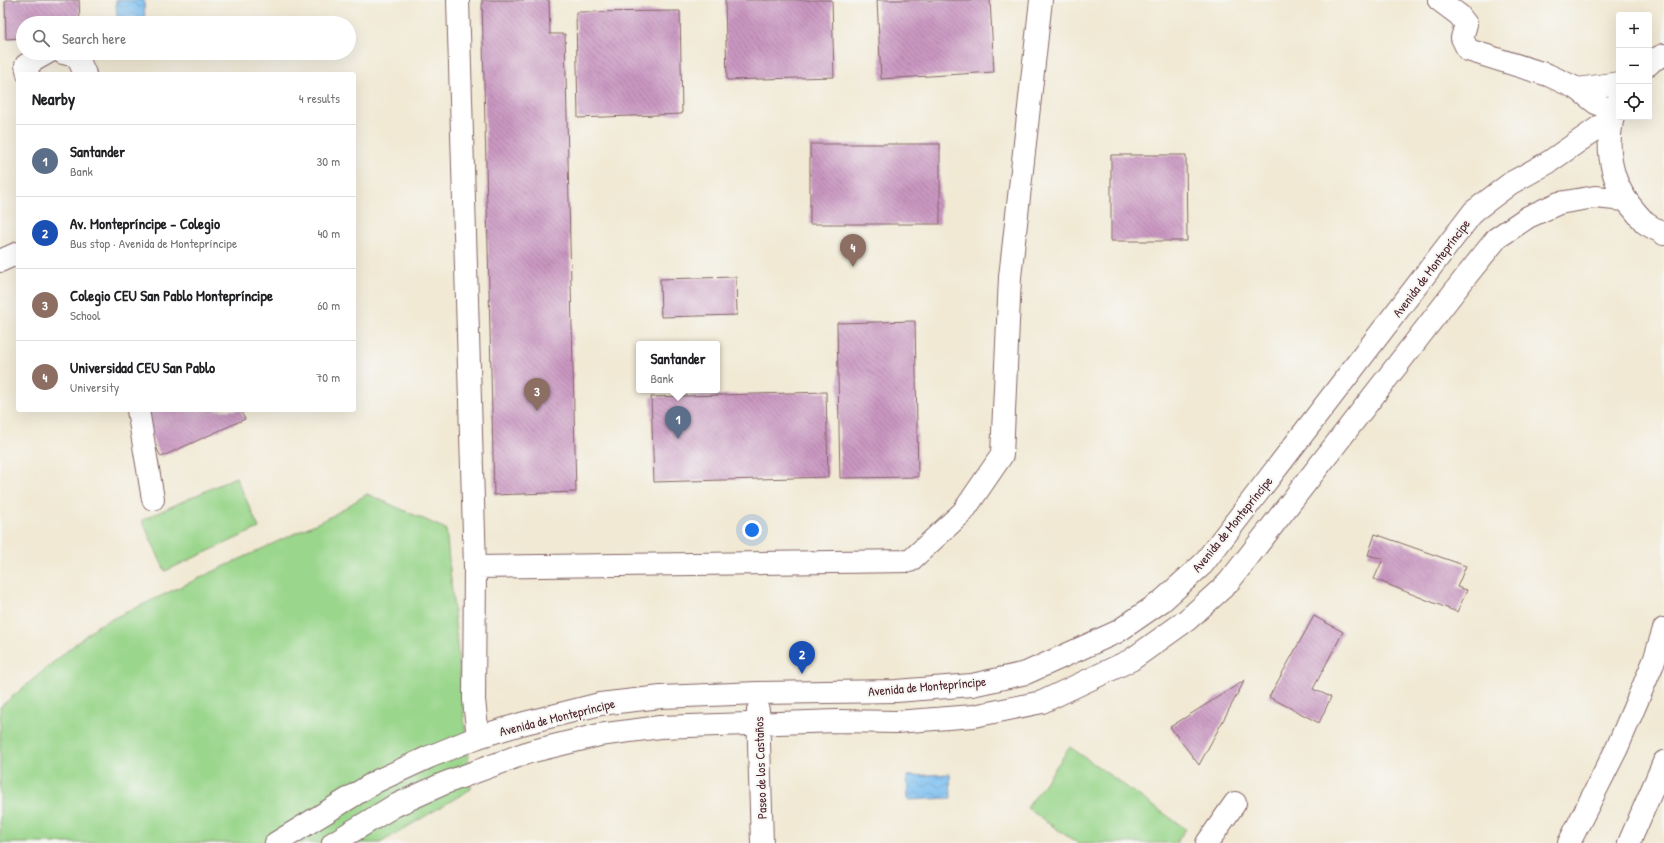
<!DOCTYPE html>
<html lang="en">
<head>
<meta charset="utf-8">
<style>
	:root { --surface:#fff; --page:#f6f6f6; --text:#202124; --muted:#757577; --line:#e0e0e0; --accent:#c8321e }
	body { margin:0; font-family:"Patrick Hand",sans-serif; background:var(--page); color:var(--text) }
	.controls { position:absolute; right:12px; top:12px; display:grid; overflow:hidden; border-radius:4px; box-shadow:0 4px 16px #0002 }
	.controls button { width:36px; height:36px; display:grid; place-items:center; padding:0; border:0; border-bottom:1px solid var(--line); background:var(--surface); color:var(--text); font:20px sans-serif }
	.you { position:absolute; left:752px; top:530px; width:14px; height:14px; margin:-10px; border:3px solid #fff; border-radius:50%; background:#1a73e8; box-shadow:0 0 0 6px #1a73e833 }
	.badge { display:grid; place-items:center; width:26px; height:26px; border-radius:50%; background:var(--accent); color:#fff; font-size:13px; font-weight:700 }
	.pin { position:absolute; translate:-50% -33px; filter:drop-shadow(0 1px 2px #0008) }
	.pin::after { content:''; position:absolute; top:21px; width:14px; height:12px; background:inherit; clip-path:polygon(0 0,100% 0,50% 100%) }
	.popup { position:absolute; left:636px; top:341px; width:84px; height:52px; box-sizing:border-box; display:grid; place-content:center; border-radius:4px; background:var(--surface); filter:drop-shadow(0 1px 3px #0005); font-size:13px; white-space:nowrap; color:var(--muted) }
	.popup b { font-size:15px; color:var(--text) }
	.popup::after { content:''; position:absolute; left:50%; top:100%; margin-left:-8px; border:8px solid transparent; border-top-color:var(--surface) }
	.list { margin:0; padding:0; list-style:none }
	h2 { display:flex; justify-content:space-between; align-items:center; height:52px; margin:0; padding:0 16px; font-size:17px }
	h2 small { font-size:13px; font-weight:400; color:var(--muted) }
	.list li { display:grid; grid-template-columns:26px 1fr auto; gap:12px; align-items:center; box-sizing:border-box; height:72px; padding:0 16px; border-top:1px solid var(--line) }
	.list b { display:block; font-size:15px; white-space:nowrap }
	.list p { margin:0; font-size:13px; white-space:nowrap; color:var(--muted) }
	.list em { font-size:13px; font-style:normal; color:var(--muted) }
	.icon { flex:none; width:22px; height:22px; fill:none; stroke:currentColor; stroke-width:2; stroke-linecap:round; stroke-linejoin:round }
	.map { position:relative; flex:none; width:1664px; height:843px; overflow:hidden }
	.search { position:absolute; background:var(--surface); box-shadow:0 4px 16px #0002; left:16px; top:16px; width:340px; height:44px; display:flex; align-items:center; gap:10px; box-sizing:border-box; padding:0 14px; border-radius:22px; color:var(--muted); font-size:15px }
	.panel { position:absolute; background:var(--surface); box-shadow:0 4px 16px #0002; left:16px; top:72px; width:340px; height:340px; border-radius:4px }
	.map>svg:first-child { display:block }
	.park { fill:#9ad68b; stroke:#727a5b }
	.water { fill:url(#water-waves); stroke:#626e8e }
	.building { fill:url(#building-back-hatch) }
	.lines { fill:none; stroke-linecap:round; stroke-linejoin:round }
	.minor-casing { stroke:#846666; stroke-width:24 }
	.highway-casing { stroke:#846666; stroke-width:24 }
	.minor { stroke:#fff; stroke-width:22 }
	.highway { stroke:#fff; stroke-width:22 }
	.labels { text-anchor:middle; stroke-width:4; stroke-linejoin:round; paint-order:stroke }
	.street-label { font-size:13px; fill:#4a1f2b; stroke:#f6f6f2 }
</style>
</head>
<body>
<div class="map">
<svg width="1664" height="843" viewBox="0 0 1664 843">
	<defs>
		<pattern id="water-waves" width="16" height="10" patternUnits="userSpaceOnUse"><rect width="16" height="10" fill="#79bef0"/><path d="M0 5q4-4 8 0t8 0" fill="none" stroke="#659ac3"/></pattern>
		<pattern id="building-back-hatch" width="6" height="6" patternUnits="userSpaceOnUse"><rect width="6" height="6" fill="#c996c1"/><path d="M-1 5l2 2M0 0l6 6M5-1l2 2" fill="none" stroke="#a57a9d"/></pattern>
	</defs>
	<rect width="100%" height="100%" fill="#f6f6f2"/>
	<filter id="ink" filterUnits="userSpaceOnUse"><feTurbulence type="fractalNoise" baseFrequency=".025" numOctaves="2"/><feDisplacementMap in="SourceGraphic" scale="8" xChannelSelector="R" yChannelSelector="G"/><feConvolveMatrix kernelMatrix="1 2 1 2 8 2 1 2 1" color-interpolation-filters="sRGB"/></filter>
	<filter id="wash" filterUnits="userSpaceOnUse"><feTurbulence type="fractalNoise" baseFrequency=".012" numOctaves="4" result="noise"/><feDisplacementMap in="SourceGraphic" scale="16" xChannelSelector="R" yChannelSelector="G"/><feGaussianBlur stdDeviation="0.9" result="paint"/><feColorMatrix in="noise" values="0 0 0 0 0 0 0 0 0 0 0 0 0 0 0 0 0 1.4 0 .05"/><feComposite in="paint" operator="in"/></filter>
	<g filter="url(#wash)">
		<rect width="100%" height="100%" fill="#f1e9d4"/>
		<g class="park">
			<path d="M 236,477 L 259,528 L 165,571 L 142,520 Z"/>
			<path d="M 367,494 L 446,529 L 471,789 L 380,843 L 0,843 L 0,707 L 97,626 L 332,516 Z"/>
			<path d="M 1070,747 L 1186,829 L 1176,843 L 1077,843 L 1027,808 Z"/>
		</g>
		<g class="water">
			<path d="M 116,0 L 144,0 L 145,21 L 117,22 Z"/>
			<path d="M 950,774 L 951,798 L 908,800 L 907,776 Z"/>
		</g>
		<g id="blocks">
			<g class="building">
				<path d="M 5,0 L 79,0 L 80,23 L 23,23 L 23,38 L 6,39 Z"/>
				<path d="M 482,0 L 549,0 L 550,34 L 565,34 L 576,492 L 494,495 Z"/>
				<path d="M 725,0 L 832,0 L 834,77 L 727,80 Z"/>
				<path d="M 877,0 L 990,0 L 994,72 L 881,79 Z"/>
				<path d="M 680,11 L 682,114 L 578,118 L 576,12 Z"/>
				<rect x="810" y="144" width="130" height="80"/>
				<path d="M 1111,155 L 1186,155 L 1187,241 L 1111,241 Z"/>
				<path d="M 736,277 L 737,315 L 661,317 L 660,279 Z"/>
				<path d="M 915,321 L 918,477 L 840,478 L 837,323 Z"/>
				<path d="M 826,392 L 828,477 L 654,482 L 651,397 Z"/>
				<path d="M 149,410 L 240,410 L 245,419 L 161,457 L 141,414 Z"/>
				<path d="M 1375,534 L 1466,566 L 1457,587 L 1467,590 L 1457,612 L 1374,579 L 1383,559 L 1368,555 Z"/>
				<path d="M 1314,616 L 1343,632 L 1313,689 L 1331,697 L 1319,723 L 1269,697 Z"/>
				<path d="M 1245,680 L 1199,765 L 1170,727 Z"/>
			</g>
		</g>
	</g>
	<g filter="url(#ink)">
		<use href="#blocks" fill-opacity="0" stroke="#846666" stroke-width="1"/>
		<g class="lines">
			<g class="minor-casing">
				<g id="minor">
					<path d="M 458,0 L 475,567"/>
					<path d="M 1439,0 L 1459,15 L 1466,24 L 1462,38 L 1468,50 L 1548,75 L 1578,89"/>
					<path d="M 63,53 L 77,56 L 85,74"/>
					<path d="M 1649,64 L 1653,60 L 1664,55"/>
					<path d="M 28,74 L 26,65 L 47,53"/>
					<path d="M 1619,99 C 1603,137 1607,180 1635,211 C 1638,215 1642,219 1645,223 C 1651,227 1658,230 1664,234"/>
					<path d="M 1614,112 L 1596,103 L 1578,89 L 1619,83"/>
					<path d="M 0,261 L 18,253"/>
					<path d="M 138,410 L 153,499"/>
					<path d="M 758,710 L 762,843"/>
					<path d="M 478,737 L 474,700 L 475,567 L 910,561 L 963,512 L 1002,455 L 1010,277 L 1041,0"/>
					<path d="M 276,843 L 377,781 L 429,757 L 478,737 L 521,724 L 600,704 L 661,697 L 758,693 L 896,691 L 972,685 L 1026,673 L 1117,632 L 1162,601 L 1203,564 L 1474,211 L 1511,183 L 1549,162 L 1612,118"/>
					<path d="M 333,843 L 394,806 L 445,783 L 529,752 L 599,735 L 660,727 L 837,721 L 896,722 L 974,716 L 1042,702 L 1131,660 L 1187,620 L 1228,583 L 1468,274 L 1497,238 L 1528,217 L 1559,203 L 1595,197 L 1625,200"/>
					<path d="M 1207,843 L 1235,803"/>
					<path d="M 1569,843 L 1617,748 L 1654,661 L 1664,629"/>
				</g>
			</g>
			<g class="highway-casing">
				<path id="highway" d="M 1629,843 L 1664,762"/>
			</g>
			<use href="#minor" class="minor"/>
			<use href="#highway" class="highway"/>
		</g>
	</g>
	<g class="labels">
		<g class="street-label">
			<text transform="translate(1431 268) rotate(-53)" y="5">Avenida de Montepríncipe</text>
			<text transform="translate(1232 524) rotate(-51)" y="5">Avenida de Montepríncipe</text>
			<text transform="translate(927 686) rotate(-5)" y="5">Avenida de Montepríncipe</text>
			<text transform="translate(557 717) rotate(-14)" y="5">Avenida de Montepríncipe</text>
			<text transform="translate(760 768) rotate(-92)" y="5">Paseo de los Castaños</text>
		</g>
	</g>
</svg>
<div class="controls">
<button>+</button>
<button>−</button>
<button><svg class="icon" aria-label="locate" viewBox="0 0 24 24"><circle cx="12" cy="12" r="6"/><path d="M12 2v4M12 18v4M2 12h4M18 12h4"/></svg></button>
</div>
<div class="you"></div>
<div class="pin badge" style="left:678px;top:439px;background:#5c6f8a">1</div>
<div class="popup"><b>Santander</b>Bank</div>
<div class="pin badge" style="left:802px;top:674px;background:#1a4fb4">2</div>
<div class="pin badge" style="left:537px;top:411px;background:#8d6e63">3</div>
<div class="pin badge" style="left:853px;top:267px;background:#8d6e63">4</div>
<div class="search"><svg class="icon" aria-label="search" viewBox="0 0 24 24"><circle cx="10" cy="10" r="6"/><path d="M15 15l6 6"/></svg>Search here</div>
<section class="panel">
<h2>Nearby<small>4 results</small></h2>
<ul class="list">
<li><span class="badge" style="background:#5c6f8a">1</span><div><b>Santander</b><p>Bank</p></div><em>30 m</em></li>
<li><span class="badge" style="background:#1a4fb4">2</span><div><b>Av. Montepríncipe - Colegio</b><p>Bus stop · Avenida de Montepríncipe</p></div><em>40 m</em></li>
<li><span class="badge" style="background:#8d6e63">3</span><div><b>Colegio CEU San Pablo Montepríncipe</b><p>School</p></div><em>60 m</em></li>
<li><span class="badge" style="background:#8d6e63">4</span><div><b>Universidad CEU San Pablo</b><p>University</p></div><em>70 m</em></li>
</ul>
</section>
</div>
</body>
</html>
